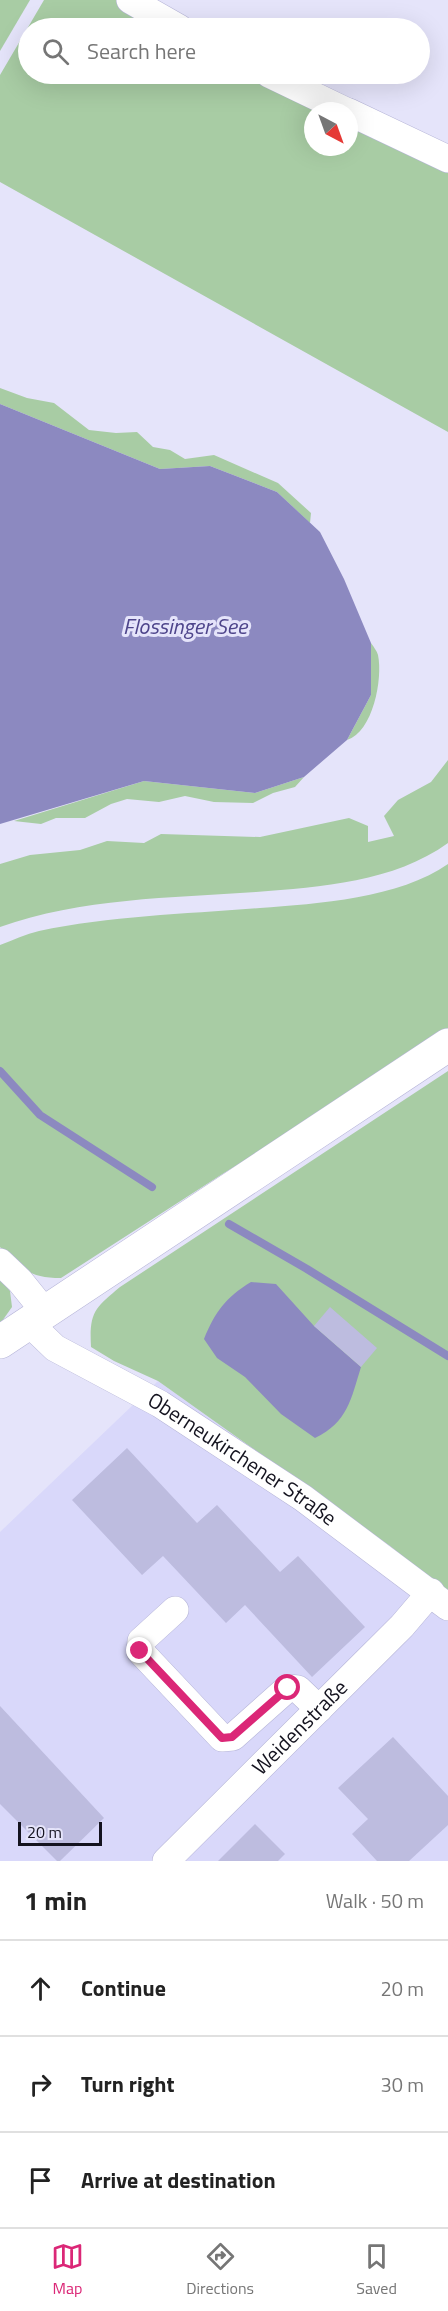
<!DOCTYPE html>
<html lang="en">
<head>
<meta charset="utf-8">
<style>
	:root { --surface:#fff; --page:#f2f2f2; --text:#222; --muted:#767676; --line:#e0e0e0; --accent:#db2777 }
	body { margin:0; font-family:"Titillium Web",sans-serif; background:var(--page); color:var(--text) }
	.compass { position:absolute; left:304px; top:102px; width:54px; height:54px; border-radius:50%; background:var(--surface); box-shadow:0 6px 24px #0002; rotate:139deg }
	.scale { position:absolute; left:18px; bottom:15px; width:84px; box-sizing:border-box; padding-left:6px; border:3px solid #14131f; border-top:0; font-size:16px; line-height:21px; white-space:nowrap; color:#14131f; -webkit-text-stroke:4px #e5e4fa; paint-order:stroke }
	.stop { position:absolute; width:18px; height:18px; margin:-14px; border:4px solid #db2777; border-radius:50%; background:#fff }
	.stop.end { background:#db2777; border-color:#fff; box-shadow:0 2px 6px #0008 }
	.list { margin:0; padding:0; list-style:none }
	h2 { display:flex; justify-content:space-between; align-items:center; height:78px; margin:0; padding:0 24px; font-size:26px }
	h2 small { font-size:20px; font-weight:400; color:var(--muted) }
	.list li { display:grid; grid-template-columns:39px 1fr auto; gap:18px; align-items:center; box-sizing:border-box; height:96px; padding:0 24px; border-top:2px solid var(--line) }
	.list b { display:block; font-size:22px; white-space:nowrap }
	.list em { font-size:20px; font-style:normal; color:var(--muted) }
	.icon { flex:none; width:33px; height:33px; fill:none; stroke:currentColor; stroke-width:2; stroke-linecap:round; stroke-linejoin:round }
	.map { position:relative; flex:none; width:448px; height:1861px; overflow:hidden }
	.search { position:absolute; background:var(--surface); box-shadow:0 6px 24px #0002; left:18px; right:18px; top:18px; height:66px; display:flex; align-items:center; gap:15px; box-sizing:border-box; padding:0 21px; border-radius:33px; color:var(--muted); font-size:22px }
	.sheet { height:366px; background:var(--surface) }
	nav { display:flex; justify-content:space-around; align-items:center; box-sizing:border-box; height:84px; border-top:2px solid var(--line); background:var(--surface); font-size:16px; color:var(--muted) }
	nav a { display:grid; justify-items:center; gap:3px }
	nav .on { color:var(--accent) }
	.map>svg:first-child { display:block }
	.built { fill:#d9d8fa }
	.green { fill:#a8cca4 }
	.water { fill:#8c89c0 }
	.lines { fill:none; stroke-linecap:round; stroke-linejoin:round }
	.stream { stroke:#8c89c0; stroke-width:8 }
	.building { fill:#bdbcdf }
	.minor-casing { stroke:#b5b4d7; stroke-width:28 }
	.major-casing { stroke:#b5b4d7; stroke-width:34 }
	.minor { stroke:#fff; stroke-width:27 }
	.major { stroke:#fff; stroke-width:33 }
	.route { stroke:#db2777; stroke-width:8 }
	.labels { text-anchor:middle; stroke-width:6; stroke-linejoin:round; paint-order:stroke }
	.street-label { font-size:21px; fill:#14131f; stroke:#e5e4fa }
	.water-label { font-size:22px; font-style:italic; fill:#4e458b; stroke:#e5e4fa }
</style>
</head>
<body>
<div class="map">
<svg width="448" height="1861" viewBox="0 0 448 1861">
	<rect width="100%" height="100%" fill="#e5e4fa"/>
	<path class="built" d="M 158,1381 L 390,1546 L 448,1593 L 448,1861 L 0,1861 L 0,1532 Z"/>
	<g class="green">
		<path d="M 0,0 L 30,0 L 0,51 Z"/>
		<path d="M 44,0 L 120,0 L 167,28 L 28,28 L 28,74 L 257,74 L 331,111 L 313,111 L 313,147 L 349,147 L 349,120 L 448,168 L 448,432 L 0,182 L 0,75 Z"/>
		<path d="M 0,388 L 27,398 L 54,403 L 89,430 L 116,433 L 137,432 L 153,447 L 170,450 L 185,459 L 214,455 L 278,483 L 311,513 L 310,523 L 277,492 L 210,466 L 160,469 L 0,404 Z"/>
		<path d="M 371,643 C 373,646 377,651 378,655 C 383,679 373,732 347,740 L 371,695 Z"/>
		<path d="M 448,760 L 448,843 C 394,882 321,887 256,892 C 171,898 81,898 0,927 L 0,864 L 30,855 L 80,850 L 107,841 L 144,843 L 161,834 L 260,837 L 349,818 L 368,826 L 368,842 L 394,836 L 384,816 L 398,800 L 431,782 Z"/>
		<path d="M 304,777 L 295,787 L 273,793 L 253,803 L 214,802 L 185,796 L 159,802 L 127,799 L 111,804 L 85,818 L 56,818 L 41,824 L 14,821 L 144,781 L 255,793 Z"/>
		<path d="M 448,864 L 448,1033 L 364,1089 L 224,1173 L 61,1278 C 29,1278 22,1269 0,1247 L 0,945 C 13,940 26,934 39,931 C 111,916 186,914 260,908 C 317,904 400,898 448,864 Z"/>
		<path d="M 448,1071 L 448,1593 L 390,1546 L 158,1381 L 114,1361 L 91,1347 C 89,1312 95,1308 120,1287 Z"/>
		<path d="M 0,1278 L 10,1291 L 12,1307 L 0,1324 Z"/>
	</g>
	<g class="water">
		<path d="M 0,404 L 160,469 L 210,466 L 277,492 L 320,532 L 344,579 L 371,643 L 371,695 L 347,740 L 304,777 L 255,793 L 144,781 L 0,824 Z"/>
		<path d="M 251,1282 L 276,1284 L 314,1326 L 361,1367 C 351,1399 348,1422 315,1438 L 281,1414 L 245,1377 L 217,1358 L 204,1339 C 215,1312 226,1297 251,1282 Z"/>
	</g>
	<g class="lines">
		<g class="stream">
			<path d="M 0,1071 L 40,1115 L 152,1187"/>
			<path d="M 229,1224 L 307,1269 L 448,1356"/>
		</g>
	</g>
	<g class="building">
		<path d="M 330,1307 L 377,1348 L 361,1367 L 314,1326 Z"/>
		<path d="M 127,1448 L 197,1523 L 217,1505 L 280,1572 L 298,1556 L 365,1627 L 312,1677 L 245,1605 L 226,1623 L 163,1556 L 142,1575 L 72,1500 Z"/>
		<path d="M 0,1706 L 104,1818 L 60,1861 L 57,1861 L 0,1804 Z"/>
		<path d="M 393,1737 L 448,1796 L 448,1825 L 409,1861 L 377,1861 L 352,1834 L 368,1819 L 338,1788 Z"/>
		<path d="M 255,1824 L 285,1854 L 278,1861 L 218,1861 Z"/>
	</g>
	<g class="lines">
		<g class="minor-casing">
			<g id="minor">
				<path d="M 130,0 L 179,28"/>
				<path d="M 269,74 L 346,111"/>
				<path d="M 349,112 L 448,159"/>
				<path d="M 0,1262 L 20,1281 L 45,1312"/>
				<path id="s1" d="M 29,1323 L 55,1348 L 160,1404 L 303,1498 L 448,1607"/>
				<path d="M 175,1610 L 141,1641 L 140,1651 L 222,1738 L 233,1737 L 288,1688 L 298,1689 L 319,1709"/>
				<path id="s2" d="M 166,1861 L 402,1626 L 431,1592"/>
			</g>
		</g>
		<g class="major-casing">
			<path id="major" d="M 0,1342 L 448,1045"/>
		</g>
		<use href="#minor" class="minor"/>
		<use href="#major" class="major"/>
	</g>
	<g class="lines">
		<path class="route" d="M 140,1651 L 222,1738 L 232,1737 L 288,1688"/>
	</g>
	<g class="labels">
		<g class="street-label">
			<text dy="7" stroke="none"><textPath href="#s1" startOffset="254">Oberneukirchener Straße</textPath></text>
			<text dy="7" stroke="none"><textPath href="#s2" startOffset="189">Weidenstraße</textPath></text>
		</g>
		<g class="water-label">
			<text x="185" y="634">Flossinger See</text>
		</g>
	</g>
</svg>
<svg class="compass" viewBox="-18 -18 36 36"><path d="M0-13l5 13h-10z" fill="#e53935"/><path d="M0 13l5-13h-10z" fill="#767676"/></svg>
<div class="scale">20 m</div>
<div class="stop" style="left:288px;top:1688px"></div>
<div class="stop end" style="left:140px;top:1651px"></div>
<div class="search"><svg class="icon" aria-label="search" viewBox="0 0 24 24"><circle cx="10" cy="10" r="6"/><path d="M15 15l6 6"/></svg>Search here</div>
</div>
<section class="sheet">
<h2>1 min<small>Walk · 50 m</small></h2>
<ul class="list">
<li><svg class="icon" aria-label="ahead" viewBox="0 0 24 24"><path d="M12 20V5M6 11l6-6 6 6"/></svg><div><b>Continue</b></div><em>20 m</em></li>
<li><svg class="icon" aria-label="right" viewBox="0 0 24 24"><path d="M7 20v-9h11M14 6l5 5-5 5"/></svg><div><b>Turn right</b></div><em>30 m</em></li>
<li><svg class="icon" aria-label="arrive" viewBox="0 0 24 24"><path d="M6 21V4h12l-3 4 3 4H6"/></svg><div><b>Arrive at destination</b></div></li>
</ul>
</section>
<nav>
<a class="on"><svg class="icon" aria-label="map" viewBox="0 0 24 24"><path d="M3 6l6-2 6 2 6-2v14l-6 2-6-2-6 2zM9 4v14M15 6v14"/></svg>Map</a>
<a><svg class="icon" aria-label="directions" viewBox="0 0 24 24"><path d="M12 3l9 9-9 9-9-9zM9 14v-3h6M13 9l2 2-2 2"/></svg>Directions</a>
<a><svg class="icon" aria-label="saved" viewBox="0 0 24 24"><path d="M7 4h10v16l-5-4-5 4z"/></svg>Saved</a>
</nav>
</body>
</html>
